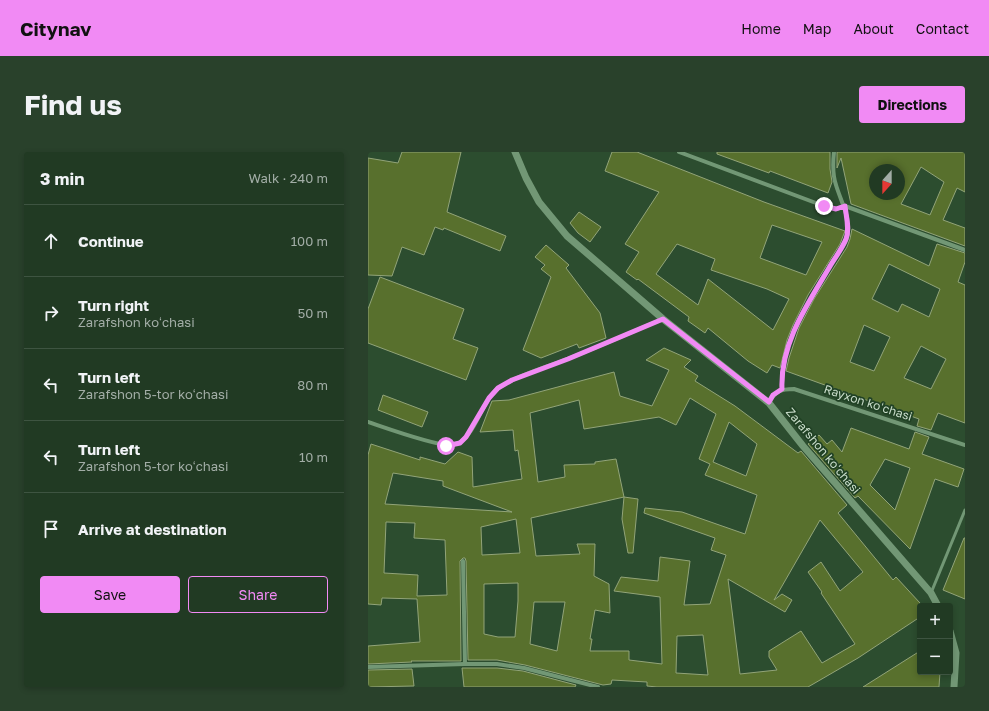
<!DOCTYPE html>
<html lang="en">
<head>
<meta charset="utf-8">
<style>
	:root { --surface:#213a23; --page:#29412b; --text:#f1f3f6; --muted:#a2ada6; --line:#3e5441; --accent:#f18af4 }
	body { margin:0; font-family:"Golos Text",sans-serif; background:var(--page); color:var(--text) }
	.controls { position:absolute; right:12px; bottom:12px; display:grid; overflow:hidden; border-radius:4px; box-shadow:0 2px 6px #0003 }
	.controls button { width:36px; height:36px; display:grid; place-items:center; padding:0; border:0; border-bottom:1px solid var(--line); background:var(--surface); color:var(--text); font:20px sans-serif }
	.compass { position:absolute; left:501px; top:12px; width:36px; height:36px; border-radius:50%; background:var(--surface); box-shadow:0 2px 6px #0003; rotate:201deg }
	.stop { position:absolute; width:12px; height:12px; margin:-9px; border:3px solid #f18af4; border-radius:50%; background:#fff }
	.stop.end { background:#f18af4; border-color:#fff; box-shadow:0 1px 4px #0008 }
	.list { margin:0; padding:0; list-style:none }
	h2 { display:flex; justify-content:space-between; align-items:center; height:52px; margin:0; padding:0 16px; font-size:17px }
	h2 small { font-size:13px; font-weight:400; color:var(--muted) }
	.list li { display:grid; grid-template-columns:26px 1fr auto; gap:12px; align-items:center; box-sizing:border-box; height:72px; padding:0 16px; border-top:1px solid var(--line) }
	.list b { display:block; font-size:15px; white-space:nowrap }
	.list p { margin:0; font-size:13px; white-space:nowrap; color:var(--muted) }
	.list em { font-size:13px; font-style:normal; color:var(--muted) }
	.actions { display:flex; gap:8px; padding:12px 16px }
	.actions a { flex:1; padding:9px 0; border:1px solid var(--accent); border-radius:4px; text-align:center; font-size:14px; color:var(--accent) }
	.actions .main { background:var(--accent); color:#111 }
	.icon { flex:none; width:22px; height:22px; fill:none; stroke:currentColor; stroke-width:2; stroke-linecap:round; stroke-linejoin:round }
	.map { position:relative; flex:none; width:597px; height:535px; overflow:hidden; border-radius:4px }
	header { display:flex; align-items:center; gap:24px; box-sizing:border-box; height:56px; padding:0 20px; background:var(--accent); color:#111 }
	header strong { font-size:19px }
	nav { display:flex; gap:22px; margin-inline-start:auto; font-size:14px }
	.intro { display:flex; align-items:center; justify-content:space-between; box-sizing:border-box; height:96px; padding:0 24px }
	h1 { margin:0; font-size:28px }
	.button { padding:10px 18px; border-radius:4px; background:var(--accent); color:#111; font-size:14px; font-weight:700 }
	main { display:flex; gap:24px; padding:0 24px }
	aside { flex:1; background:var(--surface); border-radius:4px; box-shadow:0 2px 6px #0003 }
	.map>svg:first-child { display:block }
	.building { fill:#58702d; stroke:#92a479; fill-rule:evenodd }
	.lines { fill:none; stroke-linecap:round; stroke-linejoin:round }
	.service { stroke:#729775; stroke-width:3 }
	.minor { stroke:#729775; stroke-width:4 }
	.tertiary { stroke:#729775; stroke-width:7 }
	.route { stroke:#f18af4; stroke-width:5 }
	.labels { text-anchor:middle; stroke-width:3.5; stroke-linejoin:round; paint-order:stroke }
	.street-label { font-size:12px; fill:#c9dcca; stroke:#214225 }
</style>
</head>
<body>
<header>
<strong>Citynav</strong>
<nav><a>Home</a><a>Map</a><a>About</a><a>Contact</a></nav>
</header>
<div class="intro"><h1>Find us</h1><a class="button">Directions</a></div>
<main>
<aside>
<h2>3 min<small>Walk · 240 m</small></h2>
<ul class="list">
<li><svg class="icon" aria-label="ahead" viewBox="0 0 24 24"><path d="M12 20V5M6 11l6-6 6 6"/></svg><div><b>Continue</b></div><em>100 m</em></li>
<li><svg class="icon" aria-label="right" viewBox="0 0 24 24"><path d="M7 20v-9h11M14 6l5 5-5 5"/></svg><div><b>Turn right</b><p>Zarafshon koʻchasi</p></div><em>50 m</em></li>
<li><svg class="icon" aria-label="left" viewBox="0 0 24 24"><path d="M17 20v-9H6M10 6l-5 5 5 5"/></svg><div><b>Turn left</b><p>Zarafshon 5-tor koʻchasi</p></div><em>80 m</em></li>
<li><svg class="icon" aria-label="left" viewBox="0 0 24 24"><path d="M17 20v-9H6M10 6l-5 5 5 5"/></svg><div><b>Turn left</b><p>Zarafshon 5-tor koʻchasi</p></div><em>10 m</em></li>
<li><svg class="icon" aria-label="arrive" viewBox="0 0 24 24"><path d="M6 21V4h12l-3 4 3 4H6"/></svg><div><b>Arrive at destination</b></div></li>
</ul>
<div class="actions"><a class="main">Save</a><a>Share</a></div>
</aside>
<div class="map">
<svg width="597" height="535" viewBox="0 0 597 535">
	<rect width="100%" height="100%" fill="#2c4d2f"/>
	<g class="building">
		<path d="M 34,0 L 93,0 L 79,60 L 138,84 L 132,99 L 76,76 L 75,78 L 67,75 L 56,103 L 34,95 L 24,124 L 0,123 L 0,6 L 30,11 Z"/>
		<path d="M 244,0 L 269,0 L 396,50 L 477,79 L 472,92 L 440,143 L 425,173 L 419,188 L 412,216 L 404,213 L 399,221 L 380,209 L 340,176 L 337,181 L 320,169 L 321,165 L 270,127 L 269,128 L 258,120 L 271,100 L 257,92 L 291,40 L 237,19 ZM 404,73 L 454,90 L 438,123 L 392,106 ZM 309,92 L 347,107 L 343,118 L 399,137 L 421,147 L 405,178 L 340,127 L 330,153 L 288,122 Z"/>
		<path d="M 349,0 L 462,0 L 462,17 L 464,30 L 460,41 L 402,19 L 401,21 L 349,2 Z"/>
		<path d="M 469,0 L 597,0 L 597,40 L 589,36 L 575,68 L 597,76 L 597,94 L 483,52 L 473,6 L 469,16 ZM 553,15 L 576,30 L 562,63 L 533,52 ZM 507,18 L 531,18 L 531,42 L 507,42 Z"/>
		<path d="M 211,60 L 233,75 L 222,90 L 210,81 L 202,71 Z"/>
		<path d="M 484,77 L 561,114 L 569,92 L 597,101 L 597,110 L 590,130 L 597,133 L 597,271 L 570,261 L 563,278 L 549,274 L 551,267 L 418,219 L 421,206 L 431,176 L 446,147 L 479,95 L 482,87 ZM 521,112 L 572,137 L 561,165 L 534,152 L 530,160 L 504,147 ZM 496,173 L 522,185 L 506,219 L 482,210 ZM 553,194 L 578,207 L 563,237 L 536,226 Z"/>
		<path d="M 178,93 L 201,113 L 198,116 L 232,161 L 238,186 L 211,196 L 209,192 L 173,206 L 155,198 L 183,125 L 173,117 L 177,113 L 167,105 Z"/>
		<path d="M 12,125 L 96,157 L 85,187 L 110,196 L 98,228 L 0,191 L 0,157 Z"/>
		<path d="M 296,196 L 323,208 L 316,215 L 330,224 L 327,229 L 367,254 L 430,301 L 433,299 L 479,353 L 470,361 L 525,428 L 528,425 L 552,451 L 552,465 L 490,506 L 440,535 L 289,535 L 279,534 L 279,530 L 244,528 L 243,532 L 235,533 L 157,513 L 129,508 L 100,508 L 98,409 L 97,406 L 95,406 L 92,409 L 93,509 L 43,509 L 44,510 L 0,512 L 0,494 L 52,490 L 49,447 L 14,446 L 13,453 L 0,452 L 0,303 L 3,292 L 52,308 L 52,305 L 77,312 L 90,300 L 104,305 L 105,335 L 154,327 L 150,298 L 147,299 L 145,278 L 112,280 L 124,249 L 141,248 L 246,220 L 252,244 L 284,254 L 301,218 L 278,208 ZM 322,246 L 348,262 L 331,307 L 342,312 L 337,323 L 389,343 L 377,382 L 314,360 L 277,356 L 276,361 L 347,386 L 343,398 L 358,403 L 342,452 L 316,453 L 322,409 L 292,405 L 290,429 L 253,425 L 246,439 L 292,445 L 294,512 L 261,508 L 261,499 L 222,499 L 224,487 L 222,487 L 227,458 L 242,461 L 241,432 L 226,424 L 227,392 L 209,392 L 212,402 L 168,404 L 163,366 L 256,345 L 248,307 L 227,310 L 227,312 L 196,313 L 197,325 L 170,330 L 162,261 L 211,248 L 216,277 L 291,265 L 308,273 ZM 361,270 L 389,292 L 378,324 L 345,310 ZM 25,321 L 75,329 L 75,334 L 144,360 L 17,352 ZM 148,367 L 152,401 L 114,403 L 113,375 ZM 452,368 L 495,420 L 472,439 L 453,410 L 440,420 L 454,440 L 453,441 L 487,492 L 454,511 L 433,479 L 401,499 L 401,505 L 409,518 L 372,522 L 360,427 L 417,460 L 424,448 L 414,442 L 406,448 ZM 18,370 L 47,371 L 46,386 L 77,388 L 79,443 L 49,444 L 50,423 L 16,421 ZM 150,431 L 150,449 L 147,485 L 130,485 L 116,482 L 116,432 ZM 166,450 L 197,450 L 189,499 L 162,492 ZM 335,483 L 340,523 L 308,521 L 309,484 Z"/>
		<path d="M 15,243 L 60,260 L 54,275 L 10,258 Z"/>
		<path d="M 483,276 L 541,297 L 547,280 L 561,285 L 554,302 L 596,317 L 590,335 L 567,327 L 542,397 L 490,344 L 487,346 L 440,292 L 451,283 L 459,292 L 464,288 L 474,300 ZM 517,307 L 542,316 L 527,358 L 502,333 Z"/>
		<path d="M 256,345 L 270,347 L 265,401 L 260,401 L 254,367 Z"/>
		<path d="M 596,386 L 597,386 L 597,447 L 575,438 Z"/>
		<path d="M 552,499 L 552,520 L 572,520 L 571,535 L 495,535 Z"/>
		<path d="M 94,516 L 129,516 L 155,519 L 208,533 L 207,535 L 96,535 Z"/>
		<path d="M 44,517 L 46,534 L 0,535 L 0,518 Z"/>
	</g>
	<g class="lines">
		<path class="service" d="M 563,441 L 597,358"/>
		<g class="minor">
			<path d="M 311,0 L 456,54 L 468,57 L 477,54 L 597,98"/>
			<path d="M 414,237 C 412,193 438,154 460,117 C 465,108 476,96 479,86 C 484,68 473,50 468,33 C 465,24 465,9 466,0"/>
			<path d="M 401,251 C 407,239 413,237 426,237 L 597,293"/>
			<path d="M 0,270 C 15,275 73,296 85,293 C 108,288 112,248 132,235 C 152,222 177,216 199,207 C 231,195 263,180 295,167"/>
			<path d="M 95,409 L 97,512"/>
			<path d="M 0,515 L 97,512 L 129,512 L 156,516 L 230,535"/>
		</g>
		<g class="tertiary">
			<path d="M 147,0 L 158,26 L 171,50 L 199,84 L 295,167 L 401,251 L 435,294 L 563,441 L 570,454"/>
			<path d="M 582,479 L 588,501 L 586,535"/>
		</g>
	</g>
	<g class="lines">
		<path class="route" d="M 78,294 L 92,291 L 98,285 L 121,246 L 130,236 L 144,228 L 200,207 L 295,167 L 401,250 L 405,243 L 414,237 C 412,192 439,153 461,116 C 466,107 474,97 478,87 C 482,77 478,64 477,54 L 468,57 L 456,54"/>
	</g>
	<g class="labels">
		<g class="street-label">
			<text transform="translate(500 251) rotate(18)" y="4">Rayxon koʻchasi</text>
			<text transform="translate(455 299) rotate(50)" y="4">Zarafshon koʻchasi</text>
		</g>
	</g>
</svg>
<div class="controls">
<button>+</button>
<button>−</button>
</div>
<svg class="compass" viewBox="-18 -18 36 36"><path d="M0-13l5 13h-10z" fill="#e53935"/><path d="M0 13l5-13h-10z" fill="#a2ada6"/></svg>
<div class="stop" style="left:78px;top:294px"></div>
<div class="stop end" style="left:456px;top:54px"></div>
</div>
</main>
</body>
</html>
